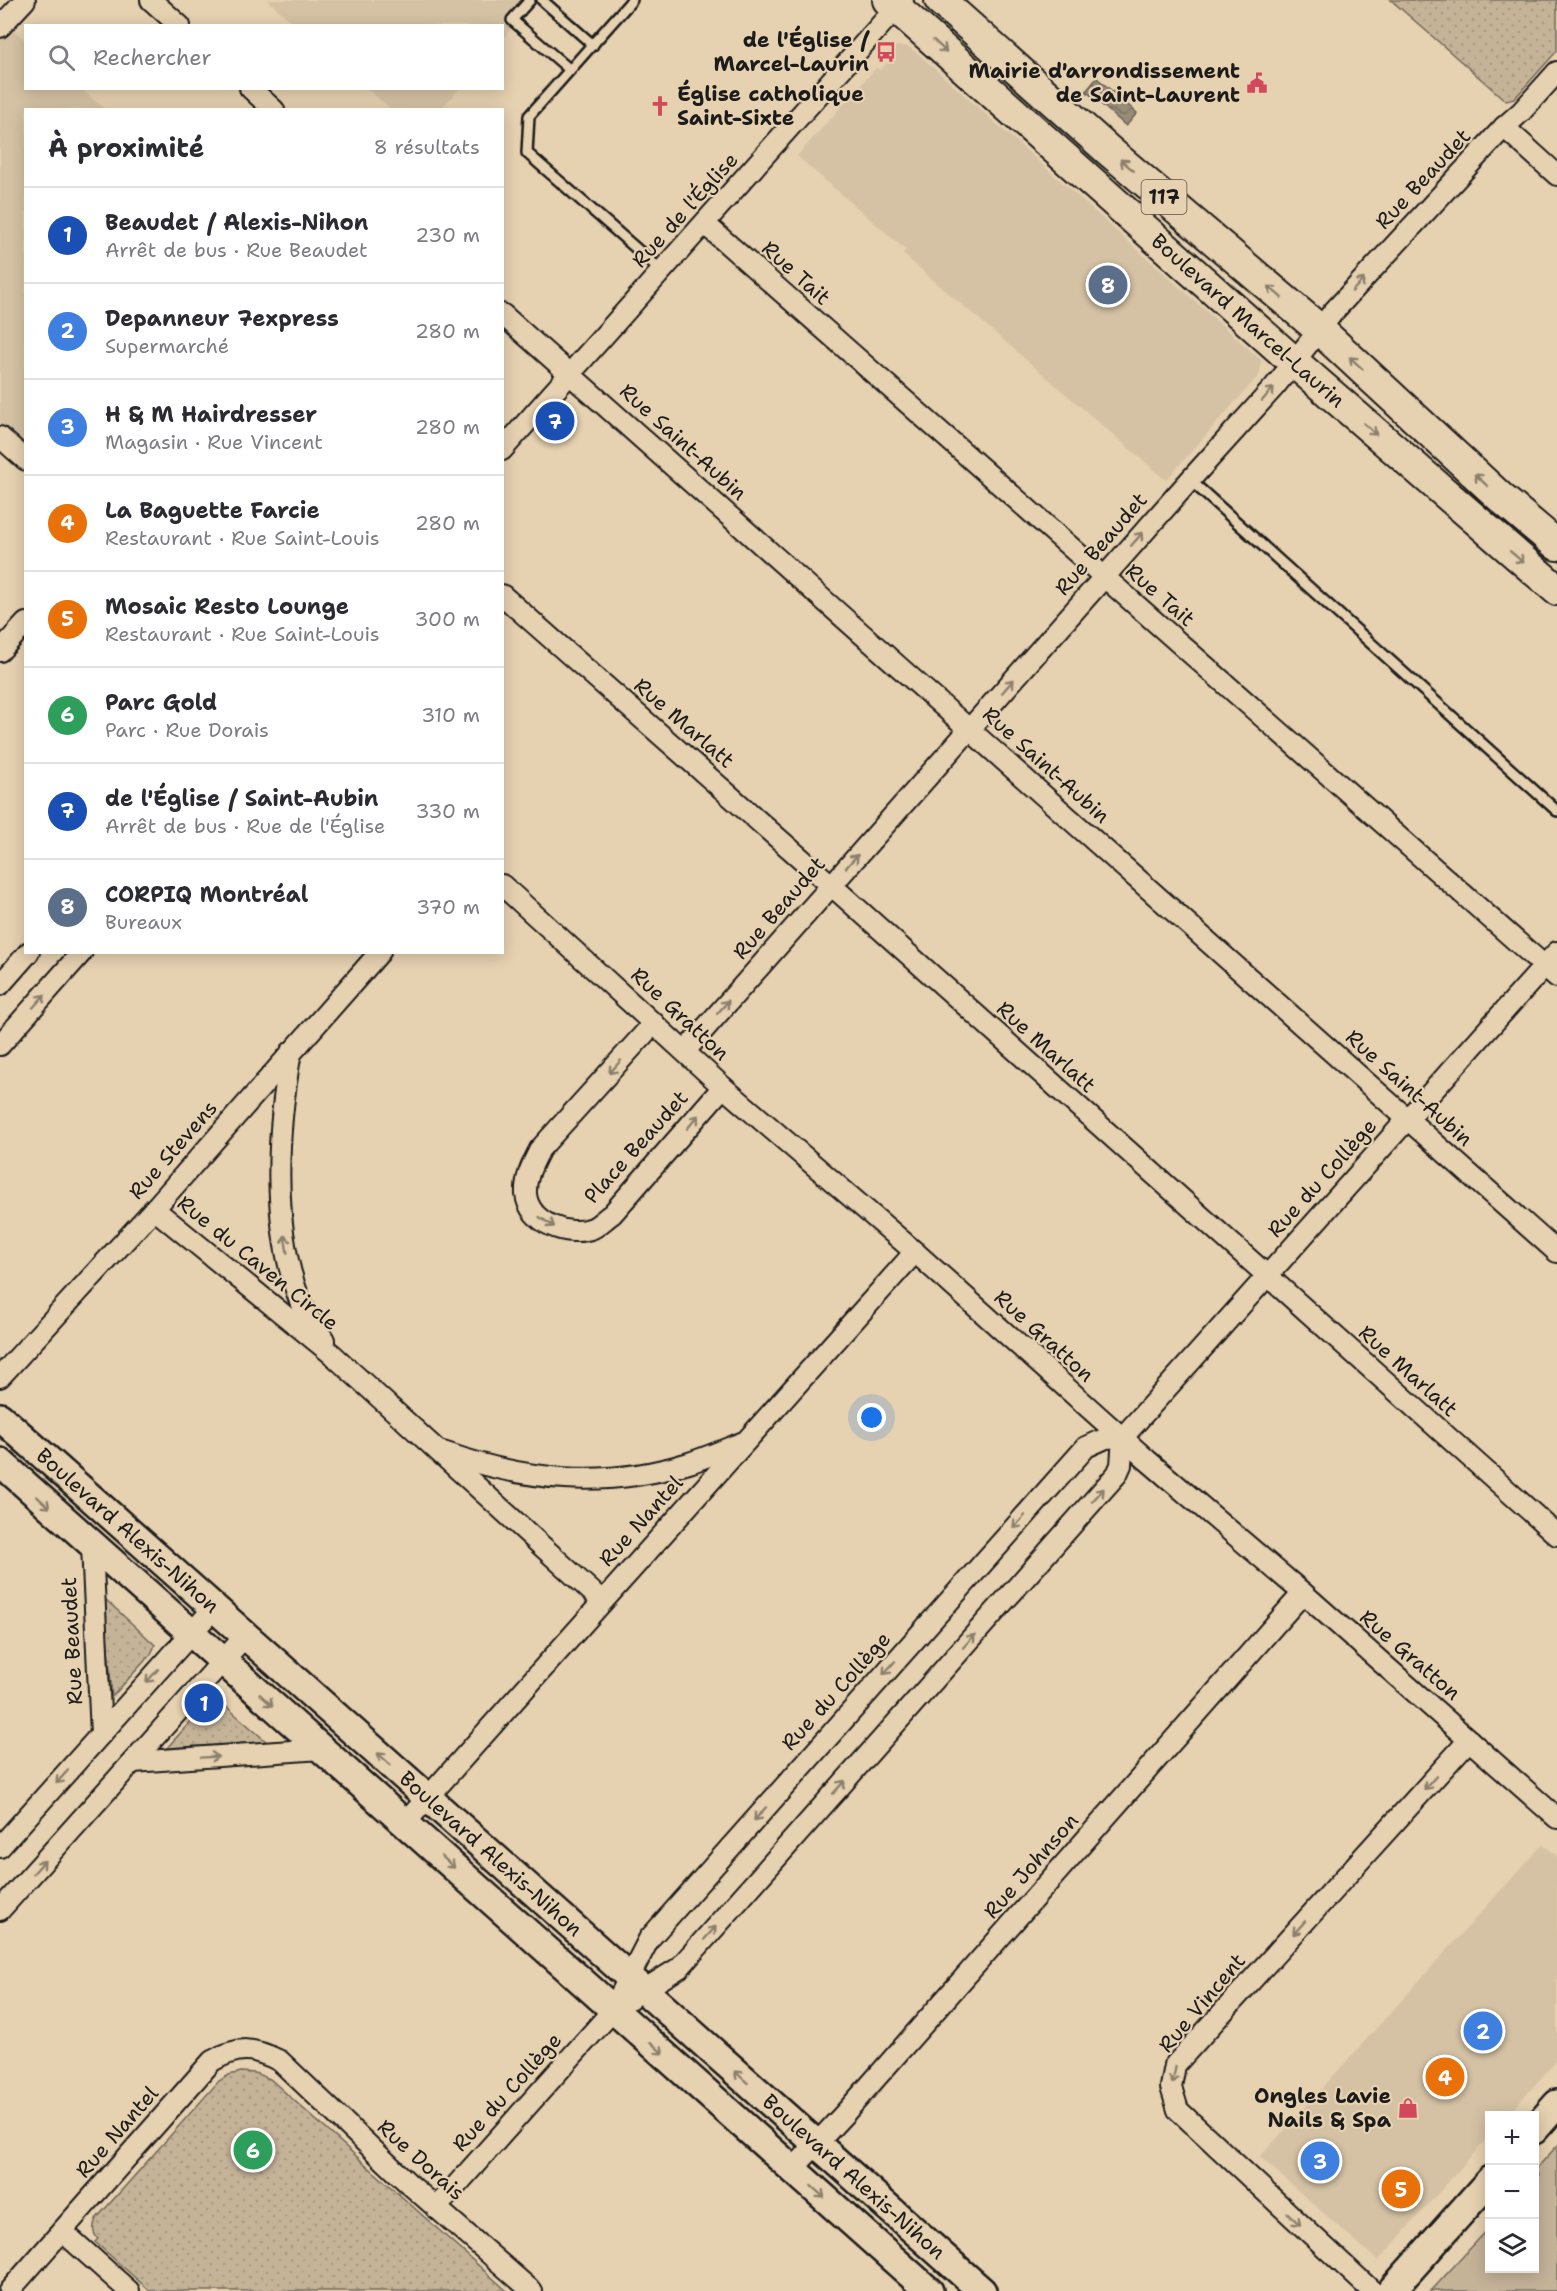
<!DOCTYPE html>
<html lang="fr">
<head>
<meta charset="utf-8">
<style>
	:root { --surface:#fff; --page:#f2f2f3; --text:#2b2b33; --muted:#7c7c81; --line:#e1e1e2; --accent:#111827 }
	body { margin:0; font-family:"Shantell Sans",sans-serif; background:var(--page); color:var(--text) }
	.controls { position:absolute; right:18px; bottom:18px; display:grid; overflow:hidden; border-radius:0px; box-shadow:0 3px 15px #0003 }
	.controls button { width:54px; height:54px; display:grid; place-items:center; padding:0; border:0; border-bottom:2px solid var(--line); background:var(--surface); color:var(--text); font:30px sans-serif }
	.you { position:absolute; left:872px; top:1418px; width:21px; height:21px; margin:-15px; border:4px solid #fff; border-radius:50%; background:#1a73e8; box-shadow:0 0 0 9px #1a73e833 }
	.badge { display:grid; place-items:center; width:39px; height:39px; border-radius:50%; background:var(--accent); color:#fff; font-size:20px; font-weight:700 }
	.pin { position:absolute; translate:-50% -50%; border:3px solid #fff; box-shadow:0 2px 6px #0006 }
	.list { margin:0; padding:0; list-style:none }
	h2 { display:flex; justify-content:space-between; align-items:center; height:78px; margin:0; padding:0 24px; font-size:26px }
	h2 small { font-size:20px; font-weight:400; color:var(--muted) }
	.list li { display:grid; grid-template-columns:39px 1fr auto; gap:18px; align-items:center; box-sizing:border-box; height:96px; padding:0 24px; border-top:2px solid var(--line) }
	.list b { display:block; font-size:22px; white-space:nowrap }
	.list p { margin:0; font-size:20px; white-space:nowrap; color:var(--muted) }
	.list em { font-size:20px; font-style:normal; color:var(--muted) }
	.icon { flex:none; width:33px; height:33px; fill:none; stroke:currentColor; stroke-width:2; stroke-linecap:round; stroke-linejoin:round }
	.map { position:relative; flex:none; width:1557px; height:2291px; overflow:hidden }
	.search { position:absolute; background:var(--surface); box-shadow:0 3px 15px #0003; left:24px; top:24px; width:480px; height:66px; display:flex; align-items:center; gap:15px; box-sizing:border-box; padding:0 21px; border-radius:0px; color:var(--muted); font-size:22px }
	.panel { position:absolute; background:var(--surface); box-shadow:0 3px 15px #0003; left:24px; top:108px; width:480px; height:846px; border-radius:0px }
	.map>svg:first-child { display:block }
	.built { fill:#d5c2a4 }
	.grass { fill:url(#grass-dots); stroke:#70685a; stroke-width:1.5 }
	.pitch { fill:#c5b398; stroke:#70685a; stroke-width:1.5 }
	.water { fill:url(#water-waves); stroke:#665f53; stroke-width:1.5 }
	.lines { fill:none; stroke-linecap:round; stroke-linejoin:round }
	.lane-casing { stroke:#1c1c1c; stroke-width:14 }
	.street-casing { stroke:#1c1c1c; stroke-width:24 }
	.secondary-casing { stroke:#1c1c1c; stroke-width:32 }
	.primary-casing { stroke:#1c1c1c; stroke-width:34 }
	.lane { stroke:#e6d1b0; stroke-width:9 }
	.street { stroke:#e6d1b0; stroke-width:20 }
	.secondary { stroke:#e6d1b0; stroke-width:27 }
	.primary { stroke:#e6d1b0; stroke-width:30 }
	.oneway { stroke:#8b806d }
	.labels { text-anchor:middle; stroke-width:4.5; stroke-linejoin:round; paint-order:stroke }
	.shield { fill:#e6d1b0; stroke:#595248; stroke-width:1.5 }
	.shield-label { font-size:20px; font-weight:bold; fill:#1c1c1c }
	.poi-label { font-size:21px; font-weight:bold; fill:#1c1c1c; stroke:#e6d1b0; text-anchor:end }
	.street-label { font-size:21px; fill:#1c1c1c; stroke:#e6d1b0 }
</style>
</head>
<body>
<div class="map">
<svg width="1557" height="2291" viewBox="0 0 1557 2291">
	<defs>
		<pattern id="grass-dots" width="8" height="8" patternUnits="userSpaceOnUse" patternTransform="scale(1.5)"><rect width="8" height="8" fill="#c5b398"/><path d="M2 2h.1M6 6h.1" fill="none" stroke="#a99982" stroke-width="1.8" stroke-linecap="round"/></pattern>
		<pattern id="water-waves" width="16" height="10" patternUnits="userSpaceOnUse" patternTransform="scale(1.5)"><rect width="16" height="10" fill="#988c78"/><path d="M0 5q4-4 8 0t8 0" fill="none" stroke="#7b7262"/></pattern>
	</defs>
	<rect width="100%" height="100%" fill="#e6d1b0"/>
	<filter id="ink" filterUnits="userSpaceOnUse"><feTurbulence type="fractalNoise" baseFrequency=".0167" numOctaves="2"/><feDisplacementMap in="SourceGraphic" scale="12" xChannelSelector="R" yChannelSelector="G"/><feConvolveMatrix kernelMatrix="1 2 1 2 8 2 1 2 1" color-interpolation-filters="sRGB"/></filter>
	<g filter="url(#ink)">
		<g class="built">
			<path d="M 267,0 L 536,0 L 503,38 L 502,26 L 296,25 Z"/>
			<path d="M 5,22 L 25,40 L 26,88 L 81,89 L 105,109 L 26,110 L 25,460 L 0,437 L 0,27 Z"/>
			<path d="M 896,46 L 909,47 L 916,52 L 1261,360 L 1260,374 L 1166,480 L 903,254 L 906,250 L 797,156 L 876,68 L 880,70 L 889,61 L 886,57 Z"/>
			<path d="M 367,89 L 459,89 L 440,110 L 391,109 Z"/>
			<path d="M 1543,1844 L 1557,1856 L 1557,2060 L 1508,2115 L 1490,2116 L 1489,2136 L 1378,2261 L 1260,2157 Z"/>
		</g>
		<g class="grass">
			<path d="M 1391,0 L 1557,0 L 1557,51 L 1514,99 L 1506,101 Z"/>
			<path d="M 104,1598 L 155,1645 L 151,1654 L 112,1697 Z"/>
			<path d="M 214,1698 L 222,1703 L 267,1742 L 167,1748 L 207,1703 Z"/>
			<path d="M 241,2072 L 255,2073 L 270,2079 L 507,2291 L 150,2291 L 95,2242 L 98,2239 C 92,2232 93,2227 96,2219 L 219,2081 L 229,2075 Z"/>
		</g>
		<path class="pitch" d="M 1557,2146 L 1557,2291 L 1431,2291 L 1489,2228 L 1490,2268 L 1534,2268 L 1534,2179 L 1539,2175 L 1535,2170 Z"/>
		<path class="water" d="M 1097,78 L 1137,113 L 1126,126 L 1086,91 Z"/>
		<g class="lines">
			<g class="lane-casing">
				<g id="lane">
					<path d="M 530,0 L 512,20 L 569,69"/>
					<path d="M 542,0 L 593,45"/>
					<path d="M 632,0 L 529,116 L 527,153 L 662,271"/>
					<path d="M 1190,480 L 1557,811"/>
				</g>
			</g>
			<g class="street-casing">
				<g id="street">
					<path d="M 151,0 L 180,26"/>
					<path d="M 0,27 L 25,0"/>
					<path d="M 250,88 L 274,110"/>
					<path d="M 1504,127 L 1557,175"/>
					<path d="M 705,224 L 1557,977"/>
					<path d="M 502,314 L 1557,1252"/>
					<path d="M 0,437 L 26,460"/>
					<path d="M 502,450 L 903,0"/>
					<path d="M 502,595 L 831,885 L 1557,1535"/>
					<path d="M 0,651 L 26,623"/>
					<path d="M 502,885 L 723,1087 L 915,1252 L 1147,1460 L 1303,1593 L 1557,1818"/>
					<path d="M 0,985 L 29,952"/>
					<path d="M 654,1023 L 540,1149 C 533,1163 525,1177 526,1194 C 529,1223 568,1238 593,1228 C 599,1225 606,1218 612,1214 L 723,1087"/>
					<path d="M 0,1045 L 82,952"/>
					<path d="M 685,1051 L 1190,480 L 1275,386 L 1334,311 L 1504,127 L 1521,112 L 1557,72"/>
					<path d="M 291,1052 C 277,1130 271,1226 300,1301 C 305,1314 316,1327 324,1340"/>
					<path d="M 154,1209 L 333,1355 L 602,1601"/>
					<path d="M 0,1377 L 154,1209 L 380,952"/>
					<path d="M 443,1452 C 525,1481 605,1489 689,1463 C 707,1457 724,1450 741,1443"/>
					<path d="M 92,1546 L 101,1734"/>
					<path d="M 133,1762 L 321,1749"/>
					<path d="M 405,1823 L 915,1252"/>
					<path d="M 0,1847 L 214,1608"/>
					<path d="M 0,1910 L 246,1635"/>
					<path d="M 613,2009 L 679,1968 L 1117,1474 L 1121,1465 L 1123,1437 L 1557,952"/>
					<path d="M 793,2169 L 846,2112 L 1303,1593"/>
					<path d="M 436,2208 L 606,2018 L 613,2009 L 649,1939 L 1086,1447 L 1106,1438 L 1123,1437"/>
					<path d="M 62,2231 L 129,2291"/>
					<path d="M 9,2291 L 212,2061 C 239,2046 253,2047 280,2061 L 408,2183 L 532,2291"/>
					<path d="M 1372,2291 L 1178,2110 L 1171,2087 L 1175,2065 L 1469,1740"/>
				</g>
			</g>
			<g class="secondary-casing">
				<g id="secondary">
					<path id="s1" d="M 0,1417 L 982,2291"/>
					<path d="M 0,1462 L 929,2291"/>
					<path d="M 1534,2130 L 1557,2104"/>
					<path d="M 1391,2291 L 1490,2180"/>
				</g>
			</g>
			<g class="primary-casing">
				<g id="primary">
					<path id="s2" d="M 888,0 L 1295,363 L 1557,590"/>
					<path d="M 940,0 L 1109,151 L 1320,330 L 1500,497 L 1557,545"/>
				</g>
			</g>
			<use href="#lane" class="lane"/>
			<use href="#street" class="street"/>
			<use href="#secondary" class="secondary"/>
			<use href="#primary" class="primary"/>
		</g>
		<defs><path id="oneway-shaft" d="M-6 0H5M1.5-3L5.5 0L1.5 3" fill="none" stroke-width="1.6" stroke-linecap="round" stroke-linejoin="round" transform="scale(1.5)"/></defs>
		<g class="oneway">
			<use href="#oneway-shaft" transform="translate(940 46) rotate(42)"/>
			<use href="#oneway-shaft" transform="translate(1127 165) rotate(-139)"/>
			<use href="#oneway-shaft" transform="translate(1358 285) rotate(-47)"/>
			<use href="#oneway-shaft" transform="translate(1275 292) rotate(-139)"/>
			<use href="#oneway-shaft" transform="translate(1356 363) rotate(-137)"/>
			<use href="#oneway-shaft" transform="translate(1268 394) rotate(-48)"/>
			<use href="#oneway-shaft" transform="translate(1370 429) rotate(42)"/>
			<use href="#oneway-shaft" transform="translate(1481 480) rotate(-137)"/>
			<use href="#oneway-shaft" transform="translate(1137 539) rotate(-49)"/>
			<use href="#oneway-shaft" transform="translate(1517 557) rotate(40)"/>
			<use href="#oneway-shaft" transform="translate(1008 686) rotate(-49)"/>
			<use href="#oneway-shaft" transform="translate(852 861) rotate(-48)"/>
			<use href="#oneway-shaft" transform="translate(39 1001) rotate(-48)"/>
			<use href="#oneway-shaft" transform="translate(723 1007) rotate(-49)"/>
			<use href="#oneway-shaft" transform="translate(615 1067) rotate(132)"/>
			<use href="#oneway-shaft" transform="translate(693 1122) rotate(-49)"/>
			<use href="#oneway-shaft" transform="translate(547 1222) rotate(33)"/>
			<use href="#oneway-shaft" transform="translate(286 1244) rotate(-99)"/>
			<use href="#oneway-shaft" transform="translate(1098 1495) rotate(-48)"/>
			<use href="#oneway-shaft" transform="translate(43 1502) rotate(42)"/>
			<use href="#oneway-shaft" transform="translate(1019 1522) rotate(132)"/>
			<use href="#oneway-shaft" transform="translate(969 1641) rotate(-48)"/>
			<use href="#oneway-shaft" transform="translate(889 1668) rotate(132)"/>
			<use href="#oneway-shaft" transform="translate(152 1676) rotate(132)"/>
			<use href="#oneway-shaft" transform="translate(266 1700) rotate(42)"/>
			<use href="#oneway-shaft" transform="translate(210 1757) rotate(-4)"/>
			<use href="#oneway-shaft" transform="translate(384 1759) rotate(-138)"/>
			<use href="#oneway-shaft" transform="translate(62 1777) rotate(132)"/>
			<use href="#oneway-shaft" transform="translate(1430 1783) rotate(132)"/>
			<use href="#oneway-shaft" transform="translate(839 1787) rotate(-48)"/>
			<use href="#oneway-shaft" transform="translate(760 1814) rotate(132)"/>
			<use href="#oneway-shaft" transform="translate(448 1862) rotate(42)"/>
			<use href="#oneway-shaft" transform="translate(39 1867) rotate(-48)"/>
			<use href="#oneway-shaft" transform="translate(1299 1928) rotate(132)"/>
			<use href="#oneway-shaft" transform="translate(710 1933) rotate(-48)"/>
			<use href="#oneway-shaft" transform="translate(657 2048) rotate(42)"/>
			<use href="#oneway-shaft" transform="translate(1174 2075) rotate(101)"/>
			<use href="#oneway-shaft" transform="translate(741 2077) rotate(-138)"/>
			<use href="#oneway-shaft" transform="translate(818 2192) rotate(42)"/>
			<use href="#oneway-shaft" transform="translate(1294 2219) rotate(43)"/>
		</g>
	</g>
	<defs>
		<g id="bus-bare" transform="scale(1.62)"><path d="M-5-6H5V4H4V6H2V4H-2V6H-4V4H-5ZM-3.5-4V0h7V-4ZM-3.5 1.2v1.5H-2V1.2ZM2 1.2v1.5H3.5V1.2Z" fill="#d1495b" stroke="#e6d1b0" stroke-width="2.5" paint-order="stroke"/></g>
		<g id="civic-bare" transform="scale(1.62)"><path d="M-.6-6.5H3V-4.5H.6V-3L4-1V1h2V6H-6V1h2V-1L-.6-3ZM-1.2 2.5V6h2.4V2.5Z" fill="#d1495b" stroke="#e6d1b0" stroke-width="2.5" paint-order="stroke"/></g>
		<g id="church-bare" transform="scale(1.62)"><path d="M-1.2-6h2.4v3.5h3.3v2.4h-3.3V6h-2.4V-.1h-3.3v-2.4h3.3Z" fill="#d1495b" stroke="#e6d1b0" stroke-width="2.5" paint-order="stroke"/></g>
		<g id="shop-bare" transform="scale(1.62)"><path d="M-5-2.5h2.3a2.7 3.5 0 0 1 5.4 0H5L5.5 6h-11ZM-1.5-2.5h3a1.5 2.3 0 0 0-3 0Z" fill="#d1495b" stroke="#e6d1b0" stroke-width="2.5" paint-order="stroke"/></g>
	</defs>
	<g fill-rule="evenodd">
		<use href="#bus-bare" x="886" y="52"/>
		<use href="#civic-bare" x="1257" y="83"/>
		<use href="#church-bare" x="660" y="106"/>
		<use href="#shop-bare" x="1408" y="2108"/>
	</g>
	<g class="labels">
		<rect class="shield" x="1141.5" y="180" width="45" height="34" rx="4.5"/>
		<g class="shield-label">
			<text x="1164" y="204">117</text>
		</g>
		<g class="poi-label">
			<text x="869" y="47">de l'Église /<tspan x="869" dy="24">Marcel-Laurin</tspan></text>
			<text x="1240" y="78">Mairie d'arrondissement<tspan x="1240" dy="24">de Saint-Laurent</tspan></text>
			<text x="677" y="101" text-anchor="start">Église catholique<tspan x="677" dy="24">Saint-Sixte</tspan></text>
			<text x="1391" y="2103">Ongles Lavie<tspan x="1391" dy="24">Nails &amp; Spa</tspan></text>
		</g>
		<g class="street-label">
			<text transform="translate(1423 179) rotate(-47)" y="7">Rue Beaudet</text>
			<text transform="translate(685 210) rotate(-48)" y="7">Rue de l'Église</text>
			<text transform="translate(796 273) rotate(42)" y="7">Rue Tait</text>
			<text dy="7" stroke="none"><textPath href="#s2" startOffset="482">Boulevard Marcel-Laurin</textPath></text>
			<text transform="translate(683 442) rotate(42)" y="7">Rue Saint-Aubin</text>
			<text transform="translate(1101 544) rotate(-49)" y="7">Rue Beaudet</text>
			<text transform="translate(1160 595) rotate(41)" y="7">Rue Tait</text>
			<text transform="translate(684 723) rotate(41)" y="7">Rue Marlatt</text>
			<text transform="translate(1046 765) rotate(42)" y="7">Rue Saint-Aubin</text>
			<text transform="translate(779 908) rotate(-49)" y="7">Rue Beaudet</text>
			<text transform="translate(680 1014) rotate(43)" y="7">Rue Gratton</text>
			<text transform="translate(1046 1047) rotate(42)" y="7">Rue Marlatt</text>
			<text transform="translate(1409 1088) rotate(42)" y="7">Rue Saint-Aubin</text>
			<text transform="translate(636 1147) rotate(-48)" y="7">Place Beaudet</text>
			<text transform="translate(173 1150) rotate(-49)" y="7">Rue Stevens</text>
			<text transform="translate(1322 1178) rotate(-48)" y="7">Rue du Collège</text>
			<text transform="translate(258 1263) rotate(39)" y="7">Rue du Caven Circle</text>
			<text transform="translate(1044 1336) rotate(42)" y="7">Rue Gratton</text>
			<text transform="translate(1408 1371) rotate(42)" y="7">Rue Marlatt</text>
			<text transform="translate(641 1521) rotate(-48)" y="7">Rue Nantel</text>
			<text dy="7" stroke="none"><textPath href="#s1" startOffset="171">Boulevard Alexis-Nihon</textPath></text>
			<text transform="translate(72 1641) rotate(-93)" y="7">Rue Beaudet</text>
			<text transform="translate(1410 1655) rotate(41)" y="7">Rue Gratton</text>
			<text transform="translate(836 1691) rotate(-48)" y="7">Rue du Collège</text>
			<text dy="7" stroke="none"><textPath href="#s1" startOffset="657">Boulevard Alexis-Nihon</textPath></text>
			<text transform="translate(1031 1866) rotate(-49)" y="7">Rue Johnson</text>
			<text transform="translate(1202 2003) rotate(-50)" y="7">Rue Vincent</text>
			<text transform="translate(507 2092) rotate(-48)" y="7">Rue du Collège</text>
			<text transform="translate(117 2132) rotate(-49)" y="7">Rue Nantel</text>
			<text transform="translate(421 2160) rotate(42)" y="7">Rue Dorais</text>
			<text dy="7" stroke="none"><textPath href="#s1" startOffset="1143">Boulevard Alexis-Nihon</textPath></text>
		</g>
	</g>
</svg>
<div class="controls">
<button>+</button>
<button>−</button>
<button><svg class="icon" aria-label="layers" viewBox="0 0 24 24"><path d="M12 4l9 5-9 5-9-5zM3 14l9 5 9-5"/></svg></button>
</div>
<div class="you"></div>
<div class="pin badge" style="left:204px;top:1703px;background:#1a4fb4">1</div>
<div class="pin badge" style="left:1483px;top:2031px;background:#3f7fe0">2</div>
<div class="pin badge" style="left:1320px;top:2161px;background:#3f7fe0">3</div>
<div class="pin badge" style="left:1445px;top:2077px;background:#e8710a">4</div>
<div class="pin badge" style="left:1401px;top:2189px;background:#e8710a">5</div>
<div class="pin badge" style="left:253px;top:2150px;background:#2e9e5b">6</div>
<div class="pin badge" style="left:555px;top:421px;background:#1a4fb4">7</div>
<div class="pin badge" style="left:1108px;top:285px;background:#5c6f8a">8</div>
<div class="search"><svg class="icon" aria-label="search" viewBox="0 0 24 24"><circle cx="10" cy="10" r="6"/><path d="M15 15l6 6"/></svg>Rechercher</div>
<section class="panel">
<h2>À proximité<small>8 résultats</small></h2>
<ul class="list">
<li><span class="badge" style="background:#1a4fb4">1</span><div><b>Beaudet / Alexis-Nihon</b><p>Arrêt de bus · Rue Beaudet</p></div><em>230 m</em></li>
<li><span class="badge" style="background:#3f7fe0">2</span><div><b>Depanneur 7express</b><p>Supermarché</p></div><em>280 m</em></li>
<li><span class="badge" style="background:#3f7fe0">3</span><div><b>H &amp; M Hairdresser</b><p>Magasin · Rue Vincent</p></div><em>280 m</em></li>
<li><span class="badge" style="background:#e8710a">4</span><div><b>La Baguette Farcie</b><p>Restaurant · Rue Saint-Louis</p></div><em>280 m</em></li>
<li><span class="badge" style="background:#e8710a">5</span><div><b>Mosaic Resto Lounge</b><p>Restaurant · Rue Saint-Louis</p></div><em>300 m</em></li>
<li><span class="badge" style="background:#2e9e5b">6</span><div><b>Parc Gold</b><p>Parc · Rue Dorais</p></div><em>310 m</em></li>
<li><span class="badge" style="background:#1a4fb4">7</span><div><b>de l'Église / Saint-Aubin</b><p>Arrêt de bus · Rue de l'Église</p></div><em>330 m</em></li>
<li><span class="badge" style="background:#5c6f8a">8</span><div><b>CORPIQ Montréal</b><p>Bureaux</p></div><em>370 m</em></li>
</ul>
</section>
</div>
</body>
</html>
